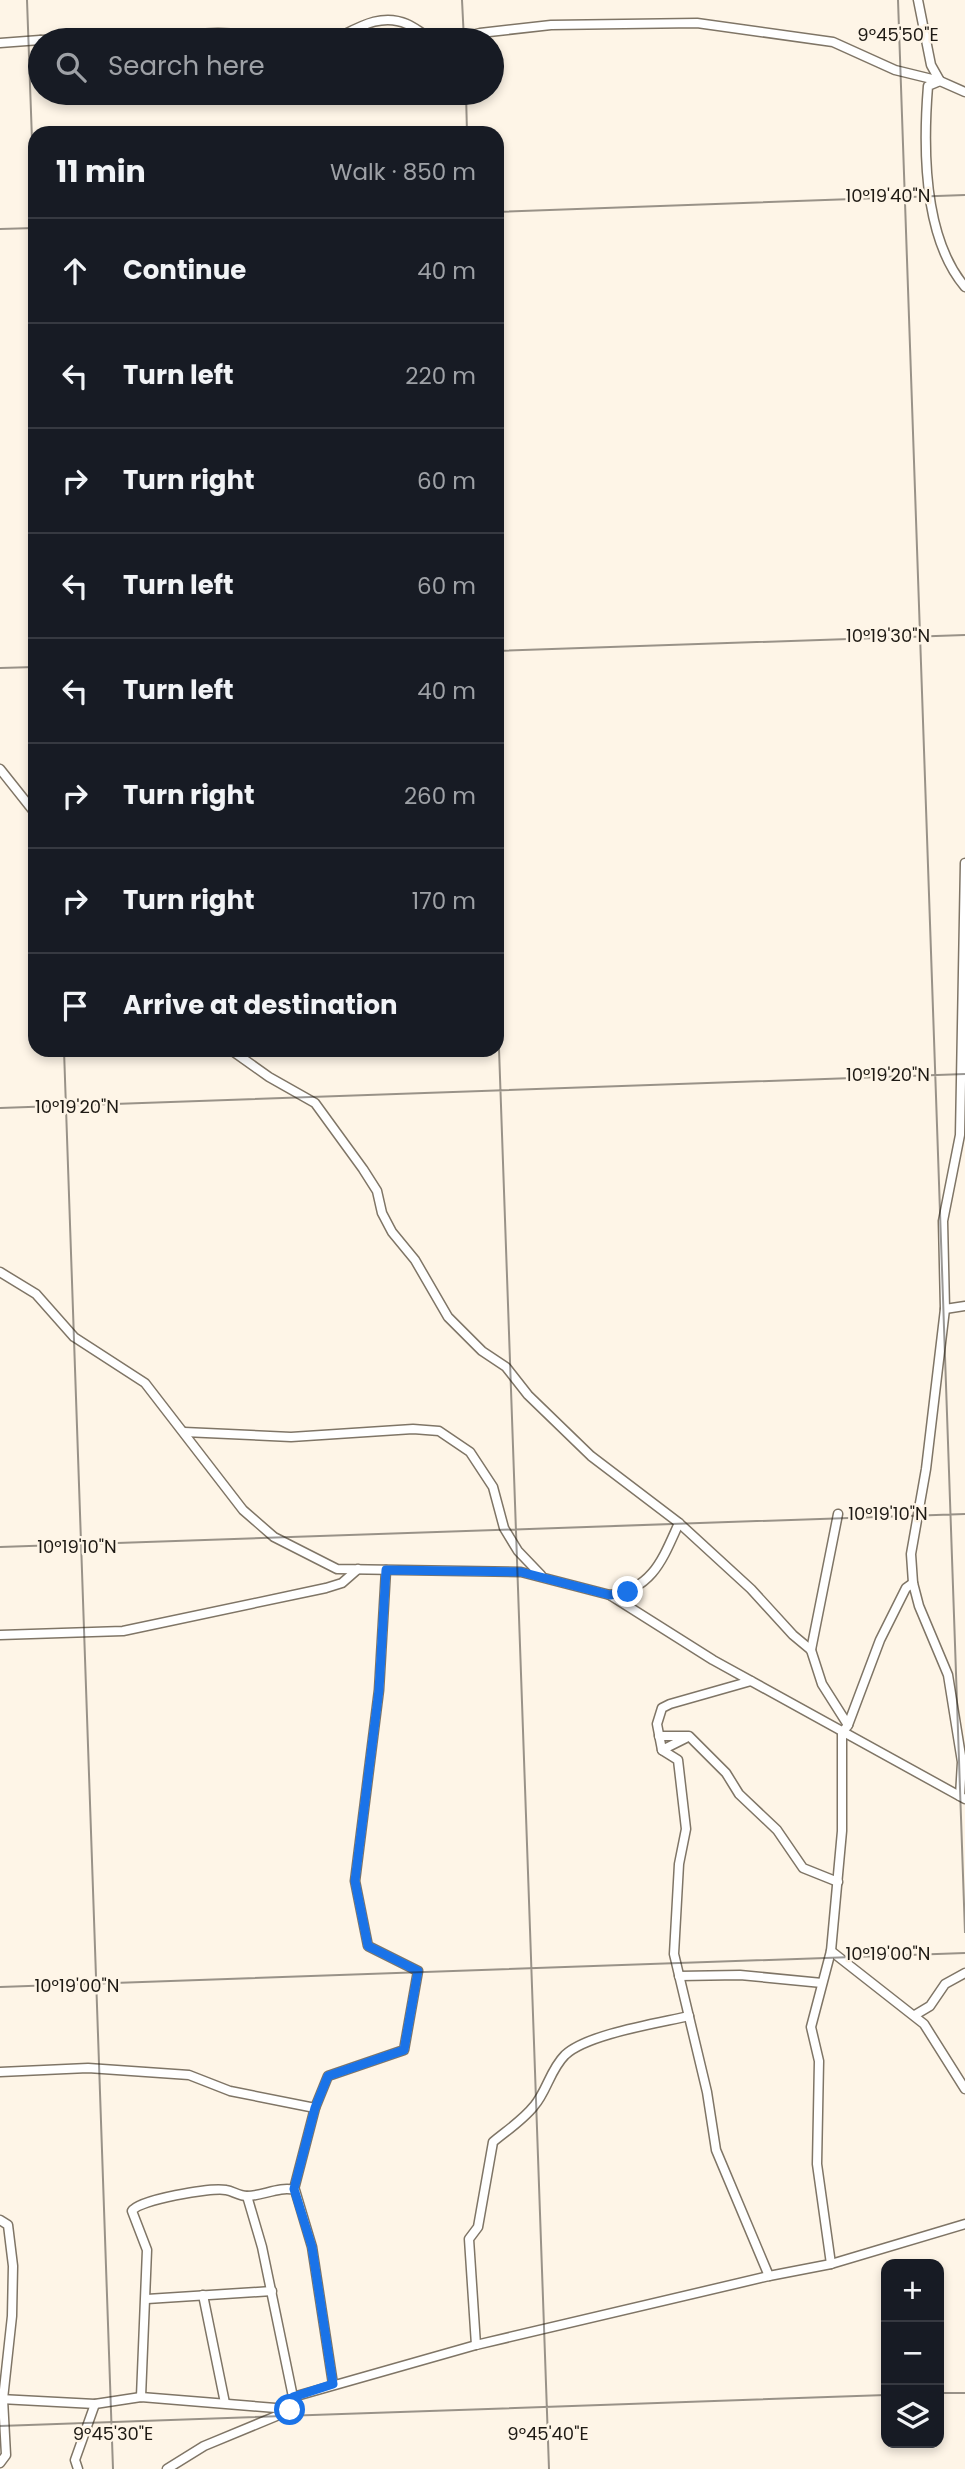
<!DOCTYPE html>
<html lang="en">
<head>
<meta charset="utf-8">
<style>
	:root { --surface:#171b24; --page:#242831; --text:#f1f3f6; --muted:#9ea1a6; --line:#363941 }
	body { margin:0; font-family:Poppins,sans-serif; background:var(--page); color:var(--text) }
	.controls { position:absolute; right:21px; bottom:21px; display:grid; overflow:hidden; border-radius:14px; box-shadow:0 4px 10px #0003 }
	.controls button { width:63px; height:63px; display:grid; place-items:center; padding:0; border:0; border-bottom:2px solid var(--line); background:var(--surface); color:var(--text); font:35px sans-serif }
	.stop { position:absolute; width:21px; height:21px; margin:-16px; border:5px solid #1a73e8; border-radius:50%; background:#fff }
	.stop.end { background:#1a73e8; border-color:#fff; box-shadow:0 2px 7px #0008 }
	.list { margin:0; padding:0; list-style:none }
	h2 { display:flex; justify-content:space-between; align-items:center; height:91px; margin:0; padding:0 28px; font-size:30px }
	h2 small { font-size:23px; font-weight:400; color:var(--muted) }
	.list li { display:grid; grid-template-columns:46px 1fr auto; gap:21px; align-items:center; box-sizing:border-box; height:105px; padding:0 28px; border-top:2px solid var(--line) }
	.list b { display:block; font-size:26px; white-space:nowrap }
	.list em { font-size:23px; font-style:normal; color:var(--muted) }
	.icon { flex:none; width:38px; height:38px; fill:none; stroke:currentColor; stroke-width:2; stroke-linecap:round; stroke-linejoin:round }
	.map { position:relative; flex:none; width:965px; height:2469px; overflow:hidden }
	.search { position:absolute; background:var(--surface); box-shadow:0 4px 10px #0003; left:28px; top:28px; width:476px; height:77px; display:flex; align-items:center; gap:18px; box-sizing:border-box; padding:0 24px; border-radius:38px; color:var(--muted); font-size:26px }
	.panel { position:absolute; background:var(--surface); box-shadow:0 4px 10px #0003; left:28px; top:126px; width:476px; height:931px; border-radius:21px }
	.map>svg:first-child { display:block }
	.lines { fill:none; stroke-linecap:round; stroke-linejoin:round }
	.street-casing { stroke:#7f7566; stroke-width:11 }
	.street { stroke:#fff; stroke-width:8 }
	.route { stroke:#1a73e8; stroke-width:9 }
	.ticks { fill:none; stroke:#1e1a14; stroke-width:2; stroke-opacity:0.45 }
	.ticks-label { font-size:18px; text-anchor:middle; fill:#1e1a14; stroke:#fef5e7; stroke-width:5; stroke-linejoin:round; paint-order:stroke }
</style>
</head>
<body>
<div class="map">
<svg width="965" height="2469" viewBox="0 0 965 2469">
	<rect width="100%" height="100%" fill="#fef5e7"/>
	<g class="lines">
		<g class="street-casing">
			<g id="street">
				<path d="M 918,0 L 931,65 L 940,81 L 928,86 C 923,148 923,237 965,287"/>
				<path d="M 41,40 L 218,33 L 273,35 L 290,40"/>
				<path d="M 333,40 C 356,29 380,12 407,24 C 417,28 425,37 436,40"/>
				<path d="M 451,40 L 480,33 L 551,25 L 697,23 L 833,42 L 895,70 L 940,81 L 965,92"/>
				<path d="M 0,43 L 40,40"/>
				<path d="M 0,769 L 35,813"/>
				<path d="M 231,1050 L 269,1077 L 315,1103 L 363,1169 L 377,1191 L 382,1213 L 392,1232 L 415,1260 L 448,1317 L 482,1351 L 506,1367 L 528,1395 L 591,1456 L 679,1523 L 751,1589 L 793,1635 L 811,1650 L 822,1684 L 848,1725 L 842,1733 L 842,1831 L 831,1951 L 811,2027 L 819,2061 L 817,2164 L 831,2264"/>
				<path d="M 0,1272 L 36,1294 L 74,1337 L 145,1383 L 243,1510 L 274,1537 L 337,1569 L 521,1572 L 610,1595 L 713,1660 L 965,1799"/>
				<path d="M 945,1309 L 965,1306"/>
				<path d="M 184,1432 L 291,1437 L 413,1429 L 439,1431 L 470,1452 L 493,1487 L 504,1528 L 518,1551 L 541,1575"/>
				<path d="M 610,1595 C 653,1589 663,1558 679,1523"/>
				<path d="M 0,1635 L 123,1631 L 326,1588 L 342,1583 L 358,1569"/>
				<path d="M 811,1650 L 838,1514"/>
				<path d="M 751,1681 L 670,1704 L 662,1708 L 657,1724 L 662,1750 L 678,1760 L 686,1829 L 679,1864 L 674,1954 L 707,2092 L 716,2150 L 769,2276"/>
				<path d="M 848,1725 L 880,1640 L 906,1588 L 913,1583"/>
				<path d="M 659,1736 L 689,1736 L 726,1773 L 739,1794 L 777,1830 L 803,1868 L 838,1882"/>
				<path d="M 662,1750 L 686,1738"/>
				<path d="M 960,1796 L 962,1762 L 948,1675 L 919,1606 L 913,1583 L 911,1554 L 926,1469 L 945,1309 L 943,1221 L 960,1135 L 965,863"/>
				<path d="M 831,1951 L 924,2024 L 965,2089"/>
				<path d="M 679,1976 L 740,1975 L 822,1983"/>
				<path d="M 915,2015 L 930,2006 L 945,1984 L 965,1973"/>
				<path d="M 0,2072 L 88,2068 L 189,2075 L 230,2091 L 315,2108"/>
				<path d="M 294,2189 L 315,2108 L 328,2076 L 404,2050 L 418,1971 L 368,1946 L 355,1881 L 379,1690 L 386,1570"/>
				<path d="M 247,2196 L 262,2247 L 293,2397"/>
				<path d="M 0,2220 L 8,2225 L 13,2266 L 12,2316 L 3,2399 L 6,2455 L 0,2463"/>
				<path d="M 203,2295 L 225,2403"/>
				<path d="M 147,2299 L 272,2291"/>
				<path d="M 476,2345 L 469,2239 L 478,2227 L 493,2142 C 506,2131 523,2120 534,2106 C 547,2091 550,2070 565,2055 C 587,2034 659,2023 689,2016"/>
				<path d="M 141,2397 L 147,2250 L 132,2211 C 138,2200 211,2187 226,2190 C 233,2191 239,2196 247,2196 C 263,2196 279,2186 295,2190 L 312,2247 L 333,2384"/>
				<path d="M 0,2399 L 95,2404 L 141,2397 L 288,2409"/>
				<path d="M 78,2469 L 75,2460 L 95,2404"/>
				<path d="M 167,2469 L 204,2446 L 291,2410 L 293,2397 L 476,2345 L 769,2276 L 831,2264 L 965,2224"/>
			</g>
		</g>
		<use href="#street" class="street"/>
	</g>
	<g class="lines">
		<path class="route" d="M 290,2410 L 293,2397 L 333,2384 L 312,2247 L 294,2189 L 315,2108 L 328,2076 L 404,2050 L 418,1971 L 368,1946 L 355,1881 L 379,1690 L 386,1570 L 521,1572 L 610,1595 L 628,1592"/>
	</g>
	<path class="ticks" d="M 27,0 L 35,224M 462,0 L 464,40M 898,0 L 965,1933M 466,93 L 467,133M 497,212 L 965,195M 0,229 L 35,228M 497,651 L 965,635M 0,668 L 35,667M 497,992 L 549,2469M 64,1050 L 113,2469M 0,1108 L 965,1074M 0,1547 L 965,1514M 0,1987 L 965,1953M 939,2393 L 965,2393M 0,2426 L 886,2395"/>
	<g class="ticks-label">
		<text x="898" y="41">9°45'50"E</text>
		<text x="888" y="202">10°19'40"N</text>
		<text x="888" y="642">10°19'30"N</text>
		<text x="888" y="1081">10°19'20"N</text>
		<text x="77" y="1113">10°19'20"N</text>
		<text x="888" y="1520">10°19'10"N</text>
		<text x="77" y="1553">10°19'10"N</text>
		<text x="888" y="1960">10°19'00"N</text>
		<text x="77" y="1992">10°19'00"N</text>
		<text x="113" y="2440">9°45'30"E</text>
		<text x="548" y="2440">9°45'40"E</text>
	</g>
</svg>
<div class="controls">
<button>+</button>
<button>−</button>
<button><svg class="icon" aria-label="layers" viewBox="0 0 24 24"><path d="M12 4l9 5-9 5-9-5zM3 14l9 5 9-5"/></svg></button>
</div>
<div class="stop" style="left:290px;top:2410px"></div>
<div class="stop end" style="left:628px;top:1592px"></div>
<div class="search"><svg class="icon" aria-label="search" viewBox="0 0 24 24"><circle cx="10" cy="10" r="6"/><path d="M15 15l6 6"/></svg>Search here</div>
<section class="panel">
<h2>11 min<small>Walk · 850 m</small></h2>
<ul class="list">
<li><svg class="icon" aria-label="ahead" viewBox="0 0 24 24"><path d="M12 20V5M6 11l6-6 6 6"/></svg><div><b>Continue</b></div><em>40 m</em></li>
<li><svg class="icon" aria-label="left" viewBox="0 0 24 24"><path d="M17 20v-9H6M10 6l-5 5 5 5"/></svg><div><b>Turn left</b></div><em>220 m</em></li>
<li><svg class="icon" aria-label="right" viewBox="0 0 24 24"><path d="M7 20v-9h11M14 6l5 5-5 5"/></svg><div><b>Turn right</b></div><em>60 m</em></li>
<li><svg class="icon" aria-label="left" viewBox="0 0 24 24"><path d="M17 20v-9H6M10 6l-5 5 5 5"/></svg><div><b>Turn left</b></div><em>60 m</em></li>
<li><svg class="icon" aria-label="left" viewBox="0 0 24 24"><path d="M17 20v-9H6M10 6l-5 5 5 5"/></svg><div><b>Turn left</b></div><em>40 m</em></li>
<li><svg class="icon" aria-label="right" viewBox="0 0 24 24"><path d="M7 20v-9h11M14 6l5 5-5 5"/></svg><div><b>Turn right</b></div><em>260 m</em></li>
<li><svg class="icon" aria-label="right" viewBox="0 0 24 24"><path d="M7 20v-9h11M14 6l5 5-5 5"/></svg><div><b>Turn right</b></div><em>170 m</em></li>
<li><svg class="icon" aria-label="arrive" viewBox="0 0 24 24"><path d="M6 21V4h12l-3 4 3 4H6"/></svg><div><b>Arrive at destination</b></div></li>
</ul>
</section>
</div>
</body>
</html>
